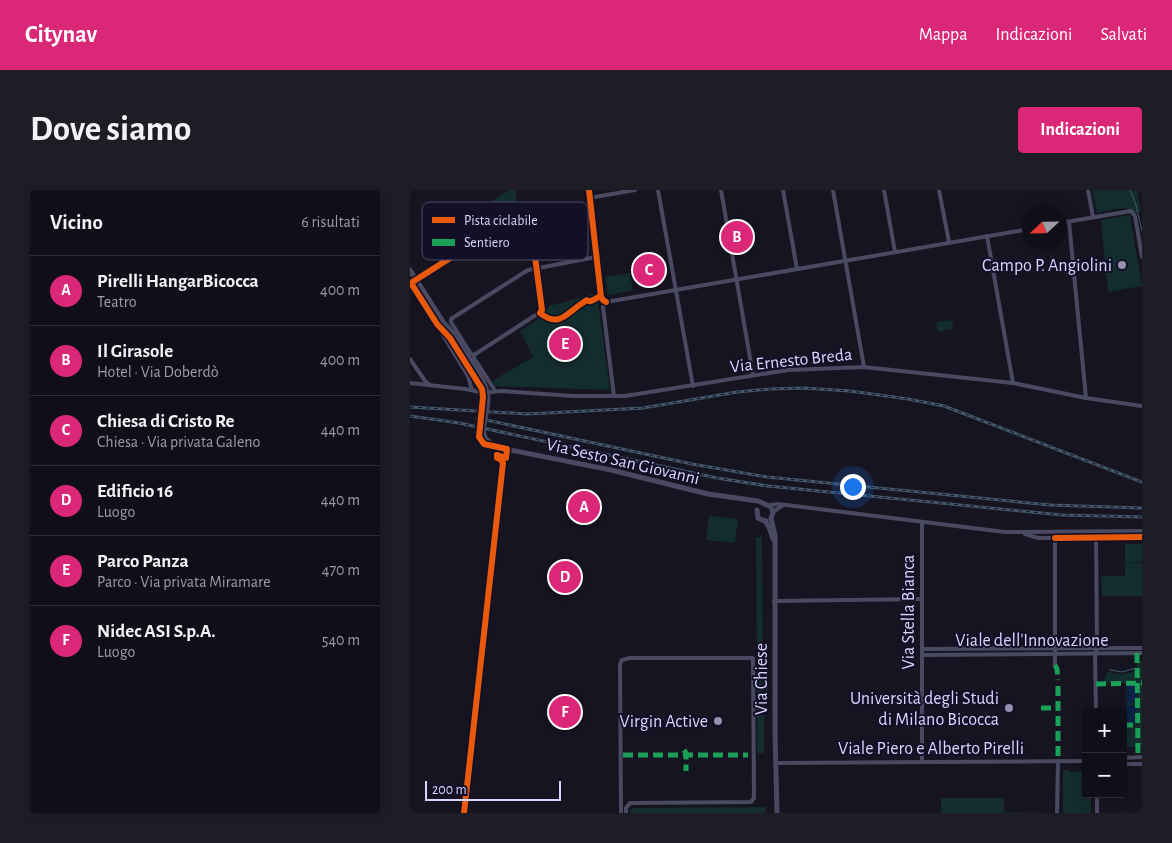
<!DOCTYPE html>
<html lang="it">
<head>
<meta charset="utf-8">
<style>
	:root { --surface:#100f19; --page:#1e1d26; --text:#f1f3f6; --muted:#9c9ca2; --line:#302f38; --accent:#db2777 }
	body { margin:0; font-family:"Alegreya Sans",sans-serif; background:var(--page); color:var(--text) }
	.controls { position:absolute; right:15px; bottom:15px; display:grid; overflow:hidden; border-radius:5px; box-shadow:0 2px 12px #0003 }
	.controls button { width:45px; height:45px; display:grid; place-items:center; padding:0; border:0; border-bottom:1px solid var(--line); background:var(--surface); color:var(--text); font:25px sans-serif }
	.compass { position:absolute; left:612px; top:15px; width:45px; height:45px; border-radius:50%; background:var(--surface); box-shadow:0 2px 12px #0003; rotate:248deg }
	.scale { position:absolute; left:15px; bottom:12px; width:136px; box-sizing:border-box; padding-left:5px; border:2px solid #d9d4ff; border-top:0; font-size:14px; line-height:18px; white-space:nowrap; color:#d9d4ff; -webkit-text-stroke:4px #130f26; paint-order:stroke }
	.you { position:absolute; left:442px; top:296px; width:18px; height:18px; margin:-12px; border:4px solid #fff; border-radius:50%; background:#1a73e8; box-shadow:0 0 0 8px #1a73e833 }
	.badge { display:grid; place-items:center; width:32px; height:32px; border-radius:50%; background:var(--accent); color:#fff; font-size:16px; font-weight:700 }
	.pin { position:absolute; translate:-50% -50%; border:2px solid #fff; box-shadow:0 1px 5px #0006 }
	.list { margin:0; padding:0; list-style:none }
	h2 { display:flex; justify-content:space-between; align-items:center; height:65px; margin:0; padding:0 20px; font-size:21px }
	h2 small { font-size:16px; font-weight:400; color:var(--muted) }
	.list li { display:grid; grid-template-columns:32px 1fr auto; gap:15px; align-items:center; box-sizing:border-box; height:70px; padding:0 20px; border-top:1px solid var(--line) }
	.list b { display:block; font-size:19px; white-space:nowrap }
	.list p { margin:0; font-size:16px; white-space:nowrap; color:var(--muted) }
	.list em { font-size:16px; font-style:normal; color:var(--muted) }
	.map { position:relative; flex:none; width:732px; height:623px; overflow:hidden; border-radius:5px }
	header { display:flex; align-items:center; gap:30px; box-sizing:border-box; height:70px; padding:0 25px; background:var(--accent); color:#fff }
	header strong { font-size:24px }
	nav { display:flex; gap:28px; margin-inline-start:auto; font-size:18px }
	.intro { display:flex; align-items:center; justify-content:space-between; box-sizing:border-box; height:120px; padding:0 30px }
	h1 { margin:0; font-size:35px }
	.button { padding:12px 22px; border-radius:5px; background:var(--accent); color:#fff; font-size:18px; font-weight:700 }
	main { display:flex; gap:30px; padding:0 30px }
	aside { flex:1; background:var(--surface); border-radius:5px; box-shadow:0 2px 12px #0003 }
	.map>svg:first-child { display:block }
	.green { fill:#132c2d }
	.water { fill:#0d2144 }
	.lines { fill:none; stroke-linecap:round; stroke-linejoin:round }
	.minor { stroke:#4a4962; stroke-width:4 }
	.tertiary { stroke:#4a4962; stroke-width:5 }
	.tram { stroke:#43596b; stroke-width:1 }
	.rail-casing { stroke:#43596b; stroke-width:3 }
	.rail { stroke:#130f26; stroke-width:1; stroke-dasharray:4; stroke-linecap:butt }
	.tertiary-bridge { stroke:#4a4962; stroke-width:5 }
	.quiet { stroke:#1a9f57; stroke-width:5; stroke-dasharray:10 5; stroke-linecap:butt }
	.cycleway-casing { stroke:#130f26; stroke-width:9 }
	.cycleway { stroke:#e8590c; stroke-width:6 }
	.poi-dot { fill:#9591b1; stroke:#130f26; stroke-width:2 }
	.labels { text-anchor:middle; stroke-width:4; stroke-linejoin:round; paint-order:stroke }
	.poi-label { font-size:18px; fill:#d9d4ff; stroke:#130f26; text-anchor:end }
	.street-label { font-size:18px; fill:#d9d4ff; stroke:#130f26 }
	.key { fill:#130f26; stroke:#4e4a67; stroke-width:1 }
	.key-label { font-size:14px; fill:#d9d4ff }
</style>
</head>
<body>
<header>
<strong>Citynav</strong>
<nav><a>Mappa</a><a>Indicazioni</a><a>Salvati</a></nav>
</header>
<div class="intro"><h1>Dove siamo</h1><a class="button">Indicazioni</a></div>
<main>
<aside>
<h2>Vicino<small>6 risultati</small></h2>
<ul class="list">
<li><span class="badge">A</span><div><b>Pirelli HangarBicocca</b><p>Teatro</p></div><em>400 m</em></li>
<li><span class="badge">B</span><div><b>Il Girasole</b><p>Hotel · Via Doberdò</p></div><em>400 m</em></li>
<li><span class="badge">C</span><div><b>Chiesa di Cristo Re</b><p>Chiesa · Via privata Galeno</p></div><em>440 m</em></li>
<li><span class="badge">D</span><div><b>Edificio 16</b><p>Luogo</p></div><em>440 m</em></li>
<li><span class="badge">E</span><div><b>Parco Panza</b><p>Parco · Via privata Miramare</p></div><em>470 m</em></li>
<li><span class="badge">F</span><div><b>Nidec ASI S.p.A.</b><p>Luogo</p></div><em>540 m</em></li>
</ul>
</aside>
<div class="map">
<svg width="732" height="623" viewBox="0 0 732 623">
	<rect width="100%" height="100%" fill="#161421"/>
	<g class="green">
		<path d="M 99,0 L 105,0 L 107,12 L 114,12 L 117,15 L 119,31 L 83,37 L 50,55 L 39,39 Z"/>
		<path d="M 682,0 L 727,0 L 731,22 L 725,23 C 716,14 699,21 687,23 Z"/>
		<path d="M 720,25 L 732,96 L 698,102 L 691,30 Z"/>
		<path d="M 220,83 L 223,100 L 198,105 L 195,87 Z"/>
		<path d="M 187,103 L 200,200 L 85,196 L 82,191 L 123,167 L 110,141 L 133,126 L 135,120 L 139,116 Z"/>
		<path d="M 542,130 L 543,139 L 528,142 L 526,132 Z"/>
		<path d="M 299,326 L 328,329 L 325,353 L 296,350 Z"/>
		<path d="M 346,347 L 352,347 L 353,461 L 347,461 Z"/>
		<path d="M 715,354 L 732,354 L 732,372 L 715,373 Z"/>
		<path d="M 715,373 L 732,373 L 732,406 L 692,406 L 691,386 L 715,386 Z"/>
		<rect x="347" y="466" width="7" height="97"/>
		<path d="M 727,471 L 732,471 L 732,557 L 713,557 L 713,535 L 717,535 L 716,493 L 693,493 L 698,481 C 708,486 718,485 727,479 Z"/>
		<path d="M 653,580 L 659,580 L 660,582 L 673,581 L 674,580 L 676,580 L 676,604 L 681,604 L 681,623 L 653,623 Z"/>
		<path d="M 531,608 L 594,608 L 594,622 L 633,623 L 531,623 Z"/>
		<path d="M 356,617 L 356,623 L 220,623 L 222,618 Z"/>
	</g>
	<g class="water">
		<path d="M 716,495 L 726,495 L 727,512 L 717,513 Z"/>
		<path d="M 717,516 L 727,516 L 727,533 L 717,534 Z"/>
	</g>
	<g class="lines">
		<g class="minor">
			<path d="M 179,0 L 191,107 L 193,110 L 196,112"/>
			<path d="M 248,0 L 283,196"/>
			<path d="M 311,0 L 343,185"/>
			<path d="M 373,0 L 387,79"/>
			<path d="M 423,0 L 454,177"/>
			<path d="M 474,0 L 485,62"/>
			<path d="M 529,0 L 539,52"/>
			<path d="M 678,0 L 683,27"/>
			<path d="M 179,8 L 225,0"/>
			<path d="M 659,32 L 676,208"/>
			<path d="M 650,33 L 721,21 L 725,26 L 732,67"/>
			<path d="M 577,46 L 603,193"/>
			<path d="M 5,91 L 81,42 L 115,38 L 120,39 L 132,121 L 64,165"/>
			<path d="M 196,112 L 620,39"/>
			<path d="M 196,112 L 193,117 L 204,206"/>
			<path d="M 30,140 L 58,186 L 62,200"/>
			<path d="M 0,169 L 15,191 L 20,195"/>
			<path d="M 0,193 L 55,199 L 70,202"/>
			<path d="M 84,199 L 64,168 L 64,165 L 61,164 L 41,132 L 41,129 L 118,80 L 186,67"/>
			<path d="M 80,202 L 92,201 L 163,206 L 215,206 L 378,180 L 454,177 L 603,193 L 676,208 L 732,216"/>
			<path d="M 359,315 L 368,314 L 595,342 L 732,341"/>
			<path d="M 363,322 L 373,315"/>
			<path d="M 615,344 L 628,348 L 732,347"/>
			<path d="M 364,411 L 512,409"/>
			<path d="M 512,459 L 732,458"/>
			<path d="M 512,465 L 732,463"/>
			<path d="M 645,475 L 645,348 L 646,344 L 650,343"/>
			<path d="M 686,522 L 685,465 L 687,458 L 686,342"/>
			<path d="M 713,568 L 732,567"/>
			<path d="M 512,572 L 512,333"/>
			<path d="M 367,573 L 676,571"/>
			<path d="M 713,574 L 732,574"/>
			<path d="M 211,623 L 210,474 L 212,470 L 220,468 L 343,468 L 344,608 L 341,612 L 220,613 L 216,618 L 216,623"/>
			<path d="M 647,623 L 648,571"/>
			<path d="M 687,623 L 687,604"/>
		</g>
		<g class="tertiary">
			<path d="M 0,80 L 34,133 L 43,143 L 63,174"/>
			<path d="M 0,91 L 27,134 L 40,148 L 59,177"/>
			<path d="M 69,240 L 70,250 L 75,255 L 201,280 L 298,304 L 348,311 L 361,317 L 363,323 L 361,328 L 365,345 L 365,541 L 367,623"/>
			<path d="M 73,240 L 75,248 L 83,255"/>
			<path d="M 347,320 L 348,328 L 352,330 L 356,331"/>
			<path d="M 355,331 L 359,337 L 363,349"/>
		</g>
		<g class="tram">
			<path d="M 720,0 L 726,15 L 732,41"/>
			<path d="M 700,480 L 712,482 L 726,478"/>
		</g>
		<g class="rail-casing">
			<g id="rail">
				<path d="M 0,217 L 117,224 L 233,218 L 327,202 L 360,199 L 393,198 L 440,201 L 498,209 L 534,216 L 732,292"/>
				<path d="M 0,226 L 49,233 L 307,288 L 358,296 L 652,325 L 732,327"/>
				<path d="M 67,228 L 282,274 L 357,287 L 640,315 L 732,318"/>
			</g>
		</g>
		<use href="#rail" class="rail"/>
		<g class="tertiary-bridge">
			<path d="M 63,174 C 83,204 79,206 73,240"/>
			<path d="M 59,177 C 77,205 74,207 69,240"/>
		</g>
		<g class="quiet">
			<path d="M 727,463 L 728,567"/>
			<path d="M 645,475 L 647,479 L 648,490"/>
			<path d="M 686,494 L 732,493"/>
			<path d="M 648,496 L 648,571"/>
			<path d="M 631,518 L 647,518"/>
			<path d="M 713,535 L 728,535"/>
			<path d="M 274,560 L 276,563 L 276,581"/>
			<path d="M 213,565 L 338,565"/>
		</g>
		<g class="cycleway-casing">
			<g id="cycleway">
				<path d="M 179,0 L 191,107 L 193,110 L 196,112"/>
				<path d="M 87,265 L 96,268 L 97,259 L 74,254 L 69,247 L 73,207 L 72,199 L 40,148 L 27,134 L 1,93 L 81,42 L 115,38 L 120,39 L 122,44 L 132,120 L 130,123 C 150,139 157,122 174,112 C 179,108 176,112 181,111 C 184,110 186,108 189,107"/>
				<path d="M 645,348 L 732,347"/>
				<path d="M 54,623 L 93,273 L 90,269 L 87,268 L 87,265"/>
			</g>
		</g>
		<use href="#cycleway" class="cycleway"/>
	</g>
	<g class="poi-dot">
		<circle cx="712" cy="75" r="5"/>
		<circle cx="599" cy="518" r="5"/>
		<circle cx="308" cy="531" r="5"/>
	</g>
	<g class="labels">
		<g class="poi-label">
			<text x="702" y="81">Campo P. Angiolini</text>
			<text x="589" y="514">Università degli Studi<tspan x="589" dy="21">di Milano Bicocca</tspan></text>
			<text x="298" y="537">Virgin Active</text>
		</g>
		<g class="street-label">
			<text transform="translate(381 170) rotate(-6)" y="6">Via Ernesto Breda</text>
			<text transform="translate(213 271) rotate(13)" y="6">Via Sesto San Giovanni</text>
			<text transform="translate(498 422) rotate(-90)" y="6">Via Stella Bianca</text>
			<text x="622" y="456">Viale dell'Innovazione</text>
			<text transform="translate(351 489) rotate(-90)" y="6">Via Chiese</text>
			<text x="521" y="564">Viale Piero e Alberto Pirelli</text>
		</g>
	</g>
	<rect x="12" y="12" width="166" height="58" rx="8" class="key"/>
	<rect x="22" y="27" width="23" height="6" fill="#e8590c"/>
	<rect x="22" y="49" width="23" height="7" fill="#1a9f57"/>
	<g class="key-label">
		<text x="54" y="35">Pista ciclabile</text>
		<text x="54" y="57">Sentiero</text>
	</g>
</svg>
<div class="controls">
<button>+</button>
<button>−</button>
</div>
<svg class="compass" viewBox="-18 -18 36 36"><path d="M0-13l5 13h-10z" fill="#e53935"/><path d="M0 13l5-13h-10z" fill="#9c9ca2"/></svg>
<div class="scale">200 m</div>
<div class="you"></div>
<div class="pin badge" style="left:174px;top:317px">A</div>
<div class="pin badge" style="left:327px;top:47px">B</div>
<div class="pin badge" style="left:239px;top:80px">C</div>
<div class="pin badge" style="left:155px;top:387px">D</div>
<div class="pin badge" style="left:155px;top:154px">E</div>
<div class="pin badge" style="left:155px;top:522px">F</div>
</div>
</main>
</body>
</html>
